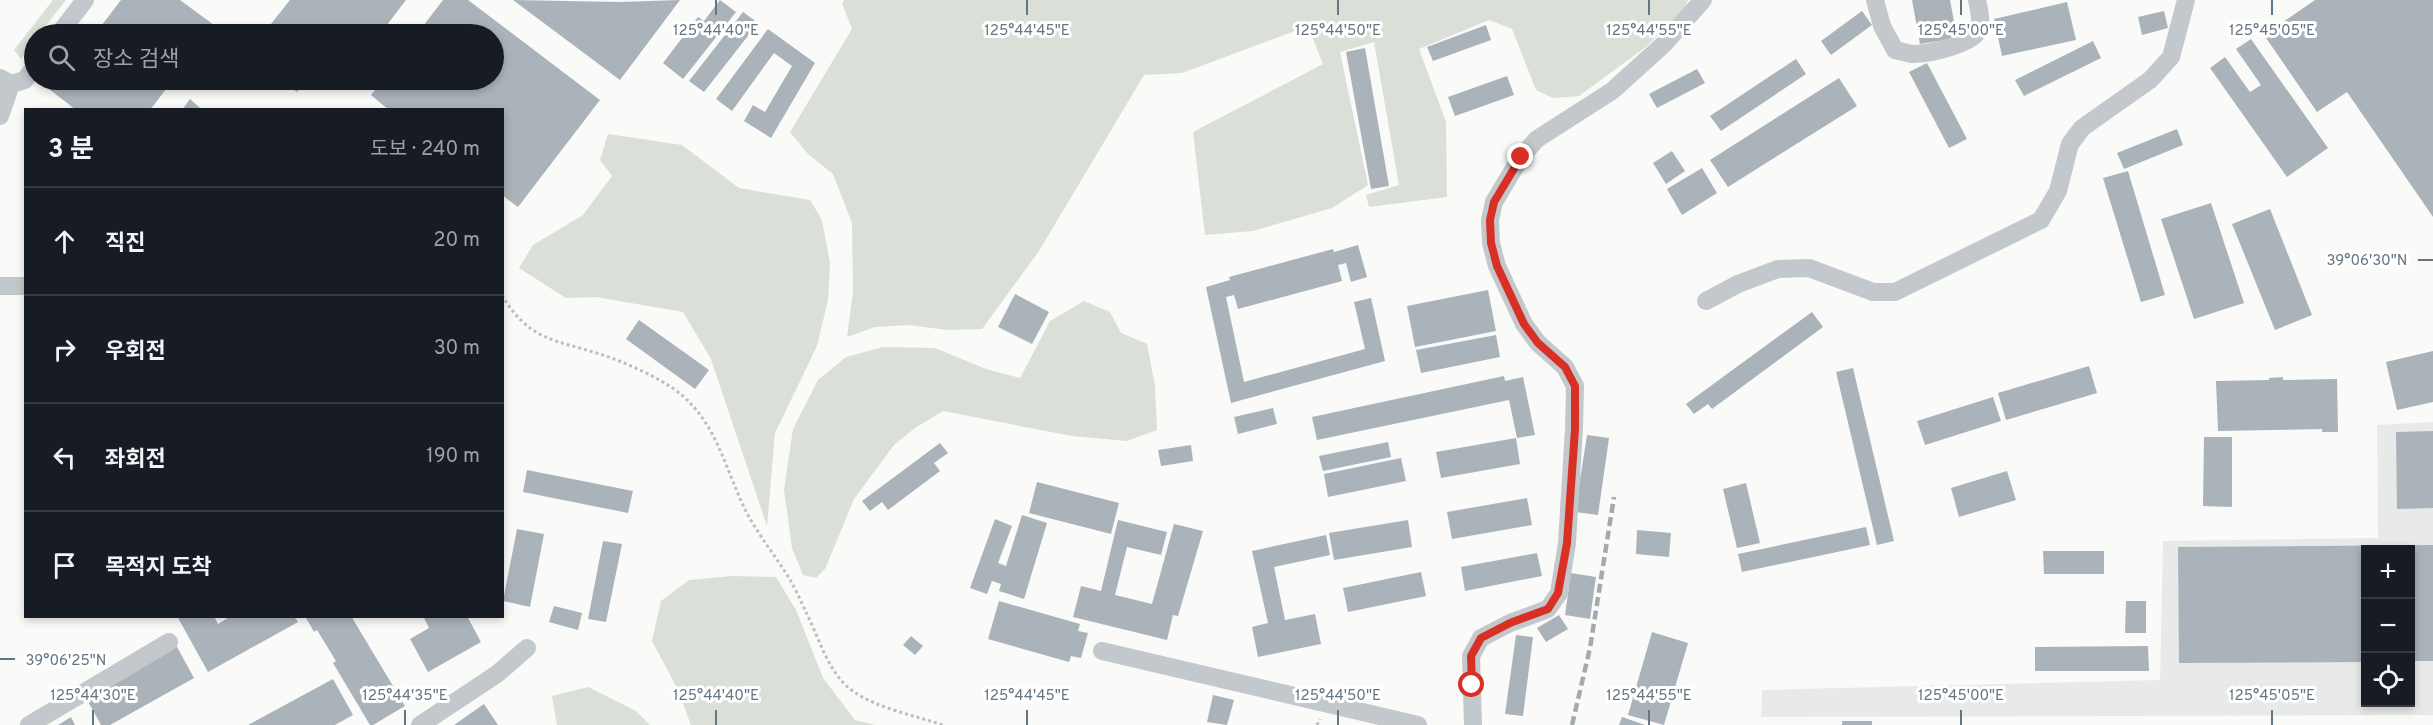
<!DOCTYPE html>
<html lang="ko">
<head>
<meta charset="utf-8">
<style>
	:root { --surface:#171b24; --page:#242831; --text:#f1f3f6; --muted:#9ea1a6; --line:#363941 }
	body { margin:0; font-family:Overpass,"Noto Sans KR",sans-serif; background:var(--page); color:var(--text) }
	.controls { position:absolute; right:18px; bottom:18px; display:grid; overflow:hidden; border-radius:0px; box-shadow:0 3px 9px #0003 }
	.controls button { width:54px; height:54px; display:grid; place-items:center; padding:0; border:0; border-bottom:2px solid var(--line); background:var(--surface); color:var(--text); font:30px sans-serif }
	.stop { position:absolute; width:18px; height:18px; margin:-14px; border:4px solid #d93025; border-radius:50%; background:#fff }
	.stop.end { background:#d93025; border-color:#fff; box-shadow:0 2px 6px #0008 }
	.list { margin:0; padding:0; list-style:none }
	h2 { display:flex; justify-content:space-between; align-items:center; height:78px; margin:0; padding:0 24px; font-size:26px }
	h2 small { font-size:20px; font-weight:400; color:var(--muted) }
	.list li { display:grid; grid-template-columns:39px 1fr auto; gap:18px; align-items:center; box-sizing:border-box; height:108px; padding:0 24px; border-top:2px solid var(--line) }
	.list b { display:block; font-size:22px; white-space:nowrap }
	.list em { font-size:20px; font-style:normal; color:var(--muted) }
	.icon { flex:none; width:33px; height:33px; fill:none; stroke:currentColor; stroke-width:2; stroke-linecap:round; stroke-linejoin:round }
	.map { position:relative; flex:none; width:2433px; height:725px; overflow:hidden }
	.search { position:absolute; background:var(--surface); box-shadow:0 3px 9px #0003; left:24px; top:24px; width:480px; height:66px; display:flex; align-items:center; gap:15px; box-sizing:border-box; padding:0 21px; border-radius:33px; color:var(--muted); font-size:22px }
	.panel { position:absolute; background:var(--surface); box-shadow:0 3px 9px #0003; left:24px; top:108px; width:480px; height:510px; border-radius:0px }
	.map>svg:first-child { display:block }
	.built { fill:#e8e9e9; fill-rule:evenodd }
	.green { fill:#dadfd7 }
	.building { fill:#aab3b9 }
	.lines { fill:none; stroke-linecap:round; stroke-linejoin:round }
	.path { stroke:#bbbfc2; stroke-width:3; stroke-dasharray:3 3; stroke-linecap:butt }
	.minor { stroke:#c3c8cc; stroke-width:18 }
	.rail { stroke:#a2aab0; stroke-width:4.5; stroke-dasharray:9 4.5; stroke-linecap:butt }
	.route { stroke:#d93025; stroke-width:8 }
	.ticks { fill:none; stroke:#657683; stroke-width:2 }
	.ticks-label { font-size:15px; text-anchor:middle; fill:#657683; stroke:#fff; stroke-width:6; stroke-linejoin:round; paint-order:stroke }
</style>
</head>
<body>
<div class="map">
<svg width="2433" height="725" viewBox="0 0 2433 725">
	<rect width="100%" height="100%" fill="#fafaf8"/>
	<path class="built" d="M 2433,422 L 2433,715 L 1761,717 L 1762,690 L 2160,680 L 2163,541 L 2378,538 L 2377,425 ZM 2366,550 L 2410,550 L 2410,702 L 2366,702 Z"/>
	<g class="green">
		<path d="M 53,0 L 66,0 L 39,34 L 34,34 L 34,41 L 21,59 L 14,50 Z"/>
		<path d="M 844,0 L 1688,0 L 1684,10 L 1647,46 L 1579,96 L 1553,98 L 1536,90 L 1512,29 L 1489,20 L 1419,49 L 1446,122 L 1447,197 L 1369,207 L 1366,195 L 1399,185 L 1374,42 L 1340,52 L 1368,185 L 1332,208 L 1253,231 L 1205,235 L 1193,132 L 1323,64 L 1308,26 L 1182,73 L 1144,75 L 1039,251 L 982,329 L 947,330 L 909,325 L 875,327 L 847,337 L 853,292 L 852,223 L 833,174 L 808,154 L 790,132 L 852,29 L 842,3 Z"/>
		<path d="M 608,134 L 682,145 L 739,188 L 810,200 L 822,220 L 830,263 L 828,300 L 817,346 L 775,433 L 767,526 L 711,359 L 683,312 L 596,297 L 566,298 L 519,268 L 533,245 L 583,215 L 612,176 L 600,160 Z"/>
		<path d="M 1084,301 L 1110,312 L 1121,333 L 1147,344 L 1155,386 L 1157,430 L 1127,441 L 1072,436 L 943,411 L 915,428 L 894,445 L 854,499 L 825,569 L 816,578 L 803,575 L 792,548 L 784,490 L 793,429 L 818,380 L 846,357 L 883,347 L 935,348 L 986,369 L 1020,378 L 1050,321 Z"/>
		<path d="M 732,576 L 776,577 L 796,610 L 823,678 L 855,720 L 875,725 L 691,725 L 677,688 L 652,641 L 661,601 L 689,580 Z"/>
		<path d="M 588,687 L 636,711 L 650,725 L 557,725 L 552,696 Z"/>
	</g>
	<g class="building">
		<path d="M 121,0 L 180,0 L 218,28 L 213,34 L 95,34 Z"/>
		<path d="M 290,0 L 406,0 L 380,34 L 263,34 Z"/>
		<path d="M 443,0 L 468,0 L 600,100 L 518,207 L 502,195 L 502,110 L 389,110 L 371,95 L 383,80 L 494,80 L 494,34 L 417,34 Z"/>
		<path d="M 513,0 L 619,2 L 680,0 L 620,80 Z"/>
		<path d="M 720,0 L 736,12 L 683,79 L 663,63 L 698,17 L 704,21 Z"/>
		<path d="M 1912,0 L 1950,0 L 1957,38 L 1920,44 Z"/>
		<path d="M 2315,0 L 2433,0 L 2433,217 L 2347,92 L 2317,112 L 2264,35 Z"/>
		<path d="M 2067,2 L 2076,40 L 2002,56 L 1994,19 Z"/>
		<path d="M 1862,11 L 1872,25 L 1831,55 L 1821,41 Z"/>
		<path d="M 2164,11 L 2168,28 L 2142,35 L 2138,17 Z"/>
		<path d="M 743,12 L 758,23 L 704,92 L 689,81 Z"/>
		<path d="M 1486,25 L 1491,40 L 1433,61 L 1427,47 Z"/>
		<path d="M 768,29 L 815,63 L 771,138 L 744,121 L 753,105 L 765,112 L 792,66 L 774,53 L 732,111 L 716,99 Z"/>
		<path d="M 2251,39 L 2328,148 L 2287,177 L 2210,68 L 2225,57 L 2250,92 L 2261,85 L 2236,49 Z"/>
		<path d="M 2093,41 L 2101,58 L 2024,96 L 2015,80 Z"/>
		<path d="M 1365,48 L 1389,186 L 1371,189 L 1346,52 Z"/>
		<path d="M 1796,59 L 1806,74 L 1721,131 L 1710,116 Z"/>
		<path d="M 1927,63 L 1967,139 L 1949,148 L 1909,72 Z"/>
		<path d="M 1697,69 L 1705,83 L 1657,108 L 1649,94 Z"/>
		<path d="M 1507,76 L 1514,95 L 1455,116 L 1448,97 Z"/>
		<path d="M 1839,78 L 1857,106 L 1728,187 L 1710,160 Z"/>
		<path d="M 56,80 L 173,80 L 150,110 L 76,110 L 49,89 Z"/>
		<path d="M 280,80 L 306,80 L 297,92 Z"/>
		<path d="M 190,99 L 200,108 L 199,110 L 182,110 Z"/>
		<path d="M 2177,129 L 2183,145 L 2124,169 L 2117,153 Z"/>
		<path d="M 1672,151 L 1685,171 L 1666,184 L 1653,163 Z"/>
		<path d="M 1702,168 L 1717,193 L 1682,215 L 1667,189 Z"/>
		<path d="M 2128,171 L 2165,295 L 2141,302 L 2103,178 Z"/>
		<path d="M 2211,203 L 2244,303 L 2194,319 L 2161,219 Z"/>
		<path d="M 2270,209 L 2312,315 L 2275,330 L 2232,224 Z"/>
		<path d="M 1358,245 L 1367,277 L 1351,282 L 1346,263 L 1338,265 L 1342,281 L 1238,309 L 1234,295 L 1226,297 L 1244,382 L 1365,349 L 1354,302 L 1371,298 L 1385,361 L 1231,403 L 1206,287 L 1230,280 L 1229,277 L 1333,249 L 1334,252 Z"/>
		<path d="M 1488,290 L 1496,331 L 1415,347 L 1407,306 Z"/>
		<path d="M 1015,294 L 1049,312 L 1032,344 L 998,327 Z"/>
		<path d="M 1812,312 L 1823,327 L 1712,409 L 1708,404 L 1694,414 L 1686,404 Z"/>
		<path d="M 639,320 L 709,370 L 695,389 L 626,339 Z"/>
		<path d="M 1496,335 L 1500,357 L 1421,373 L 1416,350 Z"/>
		<path d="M 2433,351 L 2433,402 L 2397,410 L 2386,362 Z"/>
		<path d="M 2089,366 L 2097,393 L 2006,420 L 1998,393 Z"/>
		<path d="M 1853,368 L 1894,541 L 1877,545 L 1836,372 Z"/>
		<path d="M 1504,376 L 1505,381 L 1523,377 L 1535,435 L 1517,438 L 1509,400 L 1317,440 L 1312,417 Z"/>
		<path d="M 2283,377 L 2283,380 L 2337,379 L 2338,432 L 2322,432 L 2322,429 L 2218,431 L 2216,381 L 2269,380 L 2269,378 Z"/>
		<path d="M 1993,397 L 2001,421 L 1925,445 L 1917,421 Z"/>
		<path d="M 1273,408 L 1277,424 L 1238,434 L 1234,417 Z"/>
		<path d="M 2433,431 L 2433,508 L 2397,509 L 2396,432 Z"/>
		<path d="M 1587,435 L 1609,438 L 1598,515 L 1575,512 Z"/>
		<path d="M 2204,437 L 2232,437 L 2232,507 L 2203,506 Z"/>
		<path d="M 1516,438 L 1520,464 L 1441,478 L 1436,452 Z"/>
		<path d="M 1388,442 L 1391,457 L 1323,471 L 1319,456 Z"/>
		<path d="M 940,443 L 948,453 L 934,463 L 940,471 L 888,510 L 882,502 L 870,511 L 862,501 Z"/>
		<path d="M 1191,445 L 1193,461 L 1161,466 L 1158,450 Z"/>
		<path d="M 1401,458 L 1406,481 L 1328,497 L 1324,474 Z"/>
		<path d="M 527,470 L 633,491 L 628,513 L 523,492 Z"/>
		<path d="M 2007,471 L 2016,500 L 1959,517 L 1951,488 Z"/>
		<path d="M 1037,482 L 1119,503 L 1111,534 L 1029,513 Z"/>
		<path d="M 1746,483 L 1760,543 L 1737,548 L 1723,489 Z"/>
		<path d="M 1527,498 L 1532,525 L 1452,539 L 1447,512 Z"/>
		<path d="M 1022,515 L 1047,523 L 1024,599 L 999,591 L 1001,584 L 992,581 L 987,594 L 970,588 L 995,519 L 1012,526 L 998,563 L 1006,566 Z"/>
		<path d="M 1118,520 L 1167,532 L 1161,555 L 1127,547 L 1115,595 L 1152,604 L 1174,524 L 1203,531 L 1178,616 L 1173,615 L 1167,640 L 1073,617 L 1081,586 L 1101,591 Z"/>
		<path d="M 1408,520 L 1412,547 L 1334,560 L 1329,533 Z"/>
		<path d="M 1866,527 L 1870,545 L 1742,572 L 1738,554 Z"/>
		<path d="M 517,529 L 544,534 L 530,607 L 503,601 Z"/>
		<path d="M 1637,530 L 1671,533 L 1669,557 L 1636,554 Z"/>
		<path d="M 1326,535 L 1330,555 L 1274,567 L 1285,620 L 1315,614 L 1321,644 L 1258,657 L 1252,627 L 1268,623 L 1252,551 Z"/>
		<path d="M 603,541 L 622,544 L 606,622 L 588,619 Z"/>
		<path d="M 2433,545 L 2433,661 L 2410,661 L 2410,550 L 2366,550 L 2366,662 L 2179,663 L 2178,547 Z"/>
		<path d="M 2043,551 L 2104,551 L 2104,574 L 2044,574 Z"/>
		<path d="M 1537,553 L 1542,576 L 1465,591 L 1461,567 Z"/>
		<path d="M 1421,572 L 1426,596 L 1348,612 L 1343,588 Z"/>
		<path d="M 1571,573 L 1596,577 L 1590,619 L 1565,615 Z"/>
		<path d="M 999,601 L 1080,624 L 1078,631 L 1088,633 L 1081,658 L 1071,656 L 1069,662 L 988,639 Z"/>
		<path d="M 2126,601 L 2146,601 L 2146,633 L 2125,633 Z"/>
		<path d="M 554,606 L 582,613 L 578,630 L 549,622 Z"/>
		<path d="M 1559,615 L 1568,629 L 1546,642 L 1537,628 Z"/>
		<path d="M 177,616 L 214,616 L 218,624 L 231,616 L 294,616 L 298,622 L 208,672 Z"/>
		<path d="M 305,616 L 351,616 L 405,706 L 373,725 L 370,725 L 333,663 L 336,661 L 317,630 L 314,632 Z"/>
		<path d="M 423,616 L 467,616 L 481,642 L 428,672 L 410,639 L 429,628 Z"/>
		<path d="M 1652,632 L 1688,643 L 1664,725 L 1628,715 Z"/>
		<path d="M 1516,635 L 1533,637 L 1523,716 L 1505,714 Z"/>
		<path d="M 911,636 L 923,646 L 915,655 L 903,645 Z"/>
		<path d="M 176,645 L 194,678 L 110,725 L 101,725 L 85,696 Z"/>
		<path d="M 2148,646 L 2149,671 L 2035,671 L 2035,647 Z"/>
		<path d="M 333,679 L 353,715 L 335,725 L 248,725 Z"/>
		<path d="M 1213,695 L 1234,700 L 1227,725 L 1207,722 Z"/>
		<path d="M 484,704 L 498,725 L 454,725 Z"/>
		<path d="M 71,717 L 75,725 L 58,725 Z"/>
		<path d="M 1622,717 L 1645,725 L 1619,725 Z"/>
		<rect x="1842" y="721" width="30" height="4"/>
	</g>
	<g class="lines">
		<g class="path">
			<path d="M 502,295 C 528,340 555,340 600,354 C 627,363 672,382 691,404 C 720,434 729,480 749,517 C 761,538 776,557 789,578 C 795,588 800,599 805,610 C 819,637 828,674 853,691 C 876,708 916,716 943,725"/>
			<path d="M 1317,725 L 1320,719"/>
		</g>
		<g class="minor">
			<path d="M 1875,0 L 1882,26 L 1895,50 C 1901,51 1908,54 1914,54 C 1928,54 1975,44 1979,29 C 1982,20 1979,9 1977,0"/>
			<path d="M 59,34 L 85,0"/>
			<path d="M 0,78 L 11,84 L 25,80 L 34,67"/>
			<path d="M 0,116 L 11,84"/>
			<path d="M 0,286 L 26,286"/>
			<path d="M 1706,301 L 1738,284 L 1778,269 L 1809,268 L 1873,292 L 1895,292 L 2041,220 L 2058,191 L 2070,144 L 2082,128 L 2150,80 L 2171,57 L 2186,0"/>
			<path d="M 1102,651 L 1418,725"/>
			<path d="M 29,725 L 169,642"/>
			<path d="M 420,725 L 497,674 L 527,648"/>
			<path d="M 1473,725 L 1471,656 L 1481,638 L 1510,623 L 1548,609 L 1559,593 L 1567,543 L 1574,429 L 1575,386 L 1565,367 L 1538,343 L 1524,324 L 1497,266 L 1491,243 L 1490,220 L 1494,202 L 1521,157 L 1537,139 L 1612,91 L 1664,44 L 1703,0"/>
		</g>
		<path class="rail" d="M 1572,725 L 1590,648 L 1614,497"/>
	</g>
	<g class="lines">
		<path class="route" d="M 1472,685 L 1471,656 L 1481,638 L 1510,623 L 1548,609 L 1558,593 L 1567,543 L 1575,429 L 1575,386 L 1565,367 L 1538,343 L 1524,324 L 1497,266 L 1491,243 L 1490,220 L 1494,202 L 1521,157"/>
	</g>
	<path class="ticks" d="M 716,0 L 716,15M 1027,0 L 1027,15M 1338,0 L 1338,15M 1649,0 L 1649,15M 1961,0 L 1961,15M 2272,0 L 2272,15M 2418,260 L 2433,260M 0,659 L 15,659M 93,710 L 93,725M 405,710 L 405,725M 716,710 L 716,725M 1027,710 L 1027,725M 1338,710 L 1338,725M 1649,710 L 1649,725M 1961,710 L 1961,725M 2272,710 L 2272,725"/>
	<g class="ticks-label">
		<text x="716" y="35">125°44'40"E</text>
		<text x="1027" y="35">125°44'45"E</text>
		<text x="1338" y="35">125°44'50"E</text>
		<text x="1649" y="35">125°44'55"E</text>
		<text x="1961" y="35">125°45'00"E</text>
		<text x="2272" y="35">125°45'05"E</text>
		<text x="2367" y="265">39°06'30"N</text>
		<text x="66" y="665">39°06'25"N</text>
		<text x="93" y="700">125°44'30"E</text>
		<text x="405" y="700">125°44'35"E</text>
		<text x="716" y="700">125°44'40"E</text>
		<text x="1027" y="700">125°44'45"E</text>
		<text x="1338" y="700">125°44'50"E</text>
		<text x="1649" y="700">125°44'55"E</text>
		<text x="1961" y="700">125°45'00"E</text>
		<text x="2272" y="700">125°45'05"E</text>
	</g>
</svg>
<div class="controls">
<button>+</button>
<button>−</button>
<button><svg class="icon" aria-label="locate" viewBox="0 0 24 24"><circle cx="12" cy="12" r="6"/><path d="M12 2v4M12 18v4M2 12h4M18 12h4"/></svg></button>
</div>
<div class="stop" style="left:1472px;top:685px"></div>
<div class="stop end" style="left:1521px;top:157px"></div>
<div class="search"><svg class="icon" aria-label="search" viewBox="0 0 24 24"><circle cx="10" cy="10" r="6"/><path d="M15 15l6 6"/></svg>장소 검색</div>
<section class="panel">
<h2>3 분<small>도보 · 240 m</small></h2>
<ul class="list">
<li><svg class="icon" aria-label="ahead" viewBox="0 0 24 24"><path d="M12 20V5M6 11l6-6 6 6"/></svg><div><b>직진</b></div><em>20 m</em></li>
<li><svg class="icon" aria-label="right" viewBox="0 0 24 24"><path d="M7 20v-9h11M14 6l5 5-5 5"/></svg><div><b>우회전</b></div><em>30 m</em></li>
<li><svg class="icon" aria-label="left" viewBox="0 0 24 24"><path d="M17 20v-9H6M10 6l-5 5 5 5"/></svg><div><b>좌회전</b></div><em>190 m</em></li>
<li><svg class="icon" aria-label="arrive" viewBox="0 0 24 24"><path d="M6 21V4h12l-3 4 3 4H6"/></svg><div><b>목적지 도착</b></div></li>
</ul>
</section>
</div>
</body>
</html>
